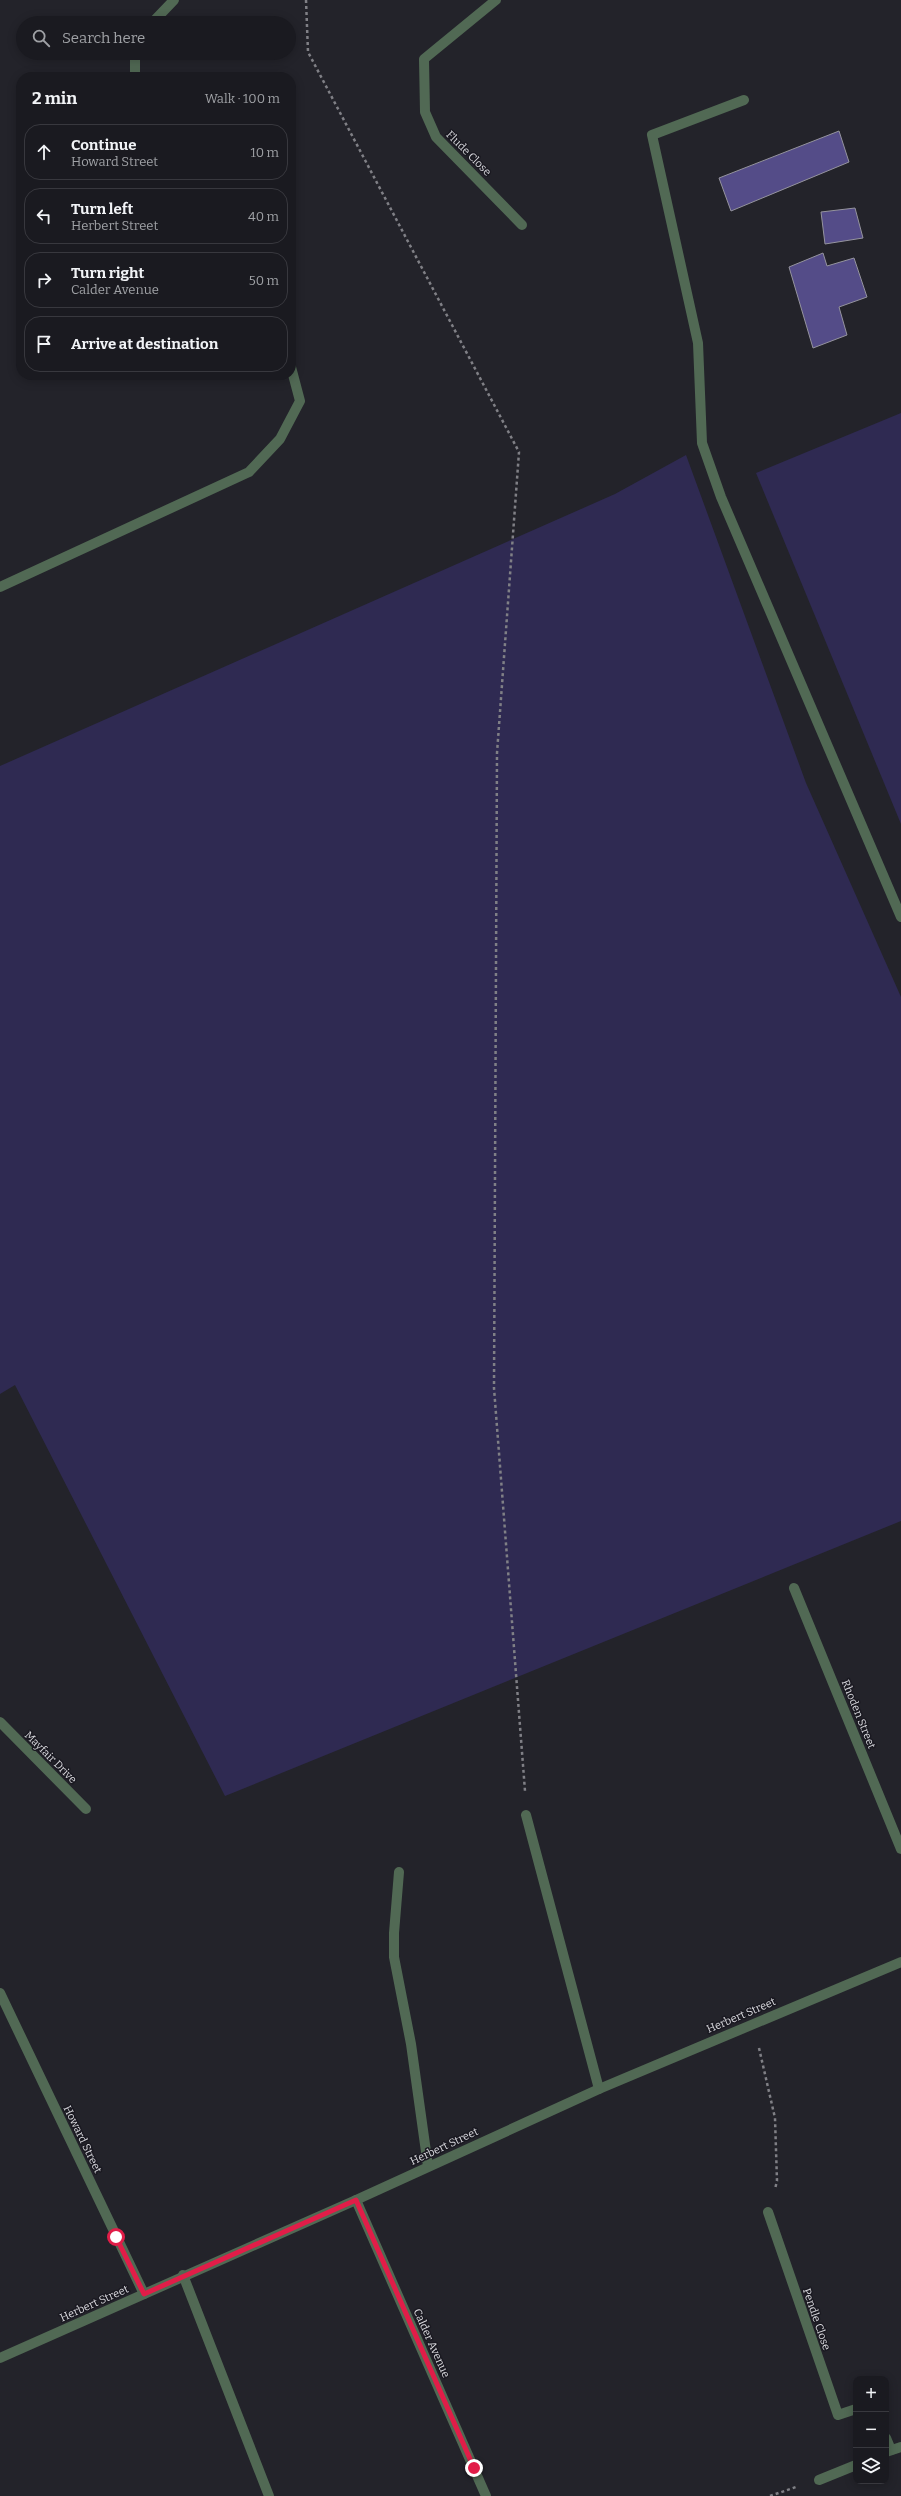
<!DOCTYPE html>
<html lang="en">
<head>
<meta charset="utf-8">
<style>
	:root { --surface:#1a1a20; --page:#232329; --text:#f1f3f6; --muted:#9fa1a5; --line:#38383e }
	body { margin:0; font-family:Bitter,serif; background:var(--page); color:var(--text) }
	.controls { position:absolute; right:12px; bottom:12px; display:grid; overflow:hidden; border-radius:8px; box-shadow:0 2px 10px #0003 }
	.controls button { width:36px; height:36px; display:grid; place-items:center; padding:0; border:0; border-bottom:1px solid var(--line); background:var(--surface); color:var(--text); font:20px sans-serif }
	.stop { position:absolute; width:12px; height:12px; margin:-9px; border:3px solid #e11d48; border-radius:50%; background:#fff }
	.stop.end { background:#e11d48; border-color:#fff; box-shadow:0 1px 4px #0008 }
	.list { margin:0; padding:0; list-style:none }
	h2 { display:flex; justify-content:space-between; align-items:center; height:52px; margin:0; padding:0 16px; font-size:17px }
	h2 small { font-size:13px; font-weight:400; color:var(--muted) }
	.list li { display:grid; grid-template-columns:26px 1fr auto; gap:12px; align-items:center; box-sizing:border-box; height:56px; margin:0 8px 8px; padding:0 8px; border:1px solid var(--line); border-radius:16px }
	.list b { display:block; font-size:15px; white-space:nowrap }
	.list p { margin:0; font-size:13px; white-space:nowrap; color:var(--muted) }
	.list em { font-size:13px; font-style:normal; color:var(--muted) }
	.icon { flex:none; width:22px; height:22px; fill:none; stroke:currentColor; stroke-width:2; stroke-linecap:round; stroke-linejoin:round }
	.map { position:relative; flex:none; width:901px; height:2496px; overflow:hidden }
	.search { position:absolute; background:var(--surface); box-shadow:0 2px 10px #0003; left:16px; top:16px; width:280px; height:44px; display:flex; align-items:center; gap:10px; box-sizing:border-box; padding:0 14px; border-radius:22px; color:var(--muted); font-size:15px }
	.panel { position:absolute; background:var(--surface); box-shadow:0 2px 10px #0003; left:16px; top:72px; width:280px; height:308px; border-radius:16px }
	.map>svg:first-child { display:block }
	.green { fill:#2f2a52 }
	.building { fill:#544c88; stroke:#95949e }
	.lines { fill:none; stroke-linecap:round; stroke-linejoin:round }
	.path { stroke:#808086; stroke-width:2.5; stroke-dasharray:3 3; stroke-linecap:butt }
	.service { stroke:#516954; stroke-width:10 }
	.minor { stroke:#516954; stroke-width:10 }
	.route { stroke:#e11d48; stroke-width:5 }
	.labels { text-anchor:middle; stroke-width:3; stroke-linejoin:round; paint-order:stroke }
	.street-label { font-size:11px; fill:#d8d8dd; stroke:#1a1921 }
</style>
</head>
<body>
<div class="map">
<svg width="901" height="2496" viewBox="0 0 901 2496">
	<rect width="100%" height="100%" fill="#23232a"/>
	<g class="green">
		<path d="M 901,413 L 901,824 L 756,473 Z"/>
		<path d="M 686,455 L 806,783 L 901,997 L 901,1521 L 225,1796 L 15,1385 L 0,1394 L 0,766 L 615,494 Z"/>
	</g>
	<g class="building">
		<path d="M 839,131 L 849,162 L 731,211 L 719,178 Z"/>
		<path d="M 855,208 L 863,238 L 825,244 L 821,212 Z"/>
		<path d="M 823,253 L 827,266 L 854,258 L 867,297 L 839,307 L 847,335 L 813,348 L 789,267 Z"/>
	</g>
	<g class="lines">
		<g class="path">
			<path d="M 306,0 L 308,52 L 519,452 L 497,753 L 494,1388 L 525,1791"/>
			<path d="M 759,2048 L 775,2118 L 777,2181 L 775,2189"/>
			<path d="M 770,2496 L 796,2487"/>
		</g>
		<g class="service">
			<path d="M 152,23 L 174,0"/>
			<path d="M 135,53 L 135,77"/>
			<path d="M 744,100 L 652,135 L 698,343 L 702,443 L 721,497 L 901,917"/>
			<path d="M 0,587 L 249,472 L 280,439 L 300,401 L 291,367"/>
			<path d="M 399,1872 L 394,1933 L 394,1957 L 411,2044 L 428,2166"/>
			<path d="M 768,2212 L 838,2415 L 856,2409"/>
			<path d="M 183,2275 L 269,2496"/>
		</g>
		<g class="minor">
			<path d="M 496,0 L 424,59 L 425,112 L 436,137 L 522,225"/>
			<path d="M 794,1588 L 901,1849"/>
			<path d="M 0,1722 L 86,1809"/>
			<path d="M 526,1815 L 599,2089"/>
			<path d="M 0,1993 L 144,2294"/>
			<path d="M 356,2200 L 486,2496"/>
			<path d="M 0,2358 L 356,2200 L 599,2089 L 901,1962"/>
			<path d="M 886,2438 L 891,2450"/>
			<path d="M 886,2452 L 901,2447"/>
			<path d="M 819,2480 L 856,2465"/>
		</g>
	</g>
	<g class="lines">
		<path class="route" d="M 116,2237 L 144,2294 L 356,2200 L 474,2468"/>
	</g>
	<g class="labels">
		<g class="street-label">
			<text transform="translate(469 153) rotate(45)" y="4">Flude Close</text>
			<text transform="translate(859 1714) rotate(68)" y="4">Rhoden Street</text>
			<text transform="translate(51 1757) rotate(45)" y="4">Mayfair Drive</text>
			<text transform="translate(741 2015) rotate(-23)" y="4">Herbert Street</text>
			<text transform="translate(83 2139) rotate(64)" y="4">Howard Street</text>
			<text transform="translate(444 2146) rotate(-25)" y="4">Herbert Street</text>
			<text transform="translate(94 2303) rotate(-24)" y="4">Herbert Street</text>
			<text transform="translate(817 2319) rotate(71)" y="4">Pendle Close</text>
			<text transform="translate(432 2343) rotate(66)" y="4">Calder Avenue</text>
		</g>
	</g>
</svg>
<div class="controls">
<button>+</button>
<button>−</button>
<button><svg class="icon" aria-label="layers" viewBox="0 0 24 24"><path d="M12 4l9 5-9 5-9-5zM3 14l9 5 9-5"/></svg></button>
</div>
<div class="stop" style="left:116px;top:2237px"></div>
<div class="stop end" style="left:474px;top:2468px"></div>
<div class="search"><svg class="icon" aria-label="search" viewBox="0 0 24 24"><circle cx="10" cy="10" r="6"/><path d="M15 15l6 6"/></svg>Search here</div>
<section class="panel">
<h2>2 min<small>Walk · 100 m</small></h2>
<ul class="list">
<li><svg class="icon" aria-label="ahead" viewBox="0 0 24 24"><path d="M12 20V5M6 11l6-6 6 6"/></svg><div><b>Continue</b><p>Howard Street</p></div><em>10 m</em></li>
<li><svg class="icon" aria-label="left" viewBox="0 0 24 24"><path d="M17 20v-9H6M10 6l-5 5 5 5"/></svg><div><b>Turn left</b><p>Herbert Street</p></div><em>40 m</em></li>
<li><svg class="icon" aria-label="right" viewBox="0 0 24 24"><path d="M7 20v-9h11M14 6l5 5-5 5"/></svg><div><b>Turn right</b><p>Calder Avenue</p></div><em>50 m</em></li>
<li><svg class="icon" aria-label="arrive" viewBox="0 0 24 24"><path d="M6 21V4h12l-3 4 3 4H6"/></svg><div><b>Arrive at destination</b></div></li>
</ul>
</section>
</div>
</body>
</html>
